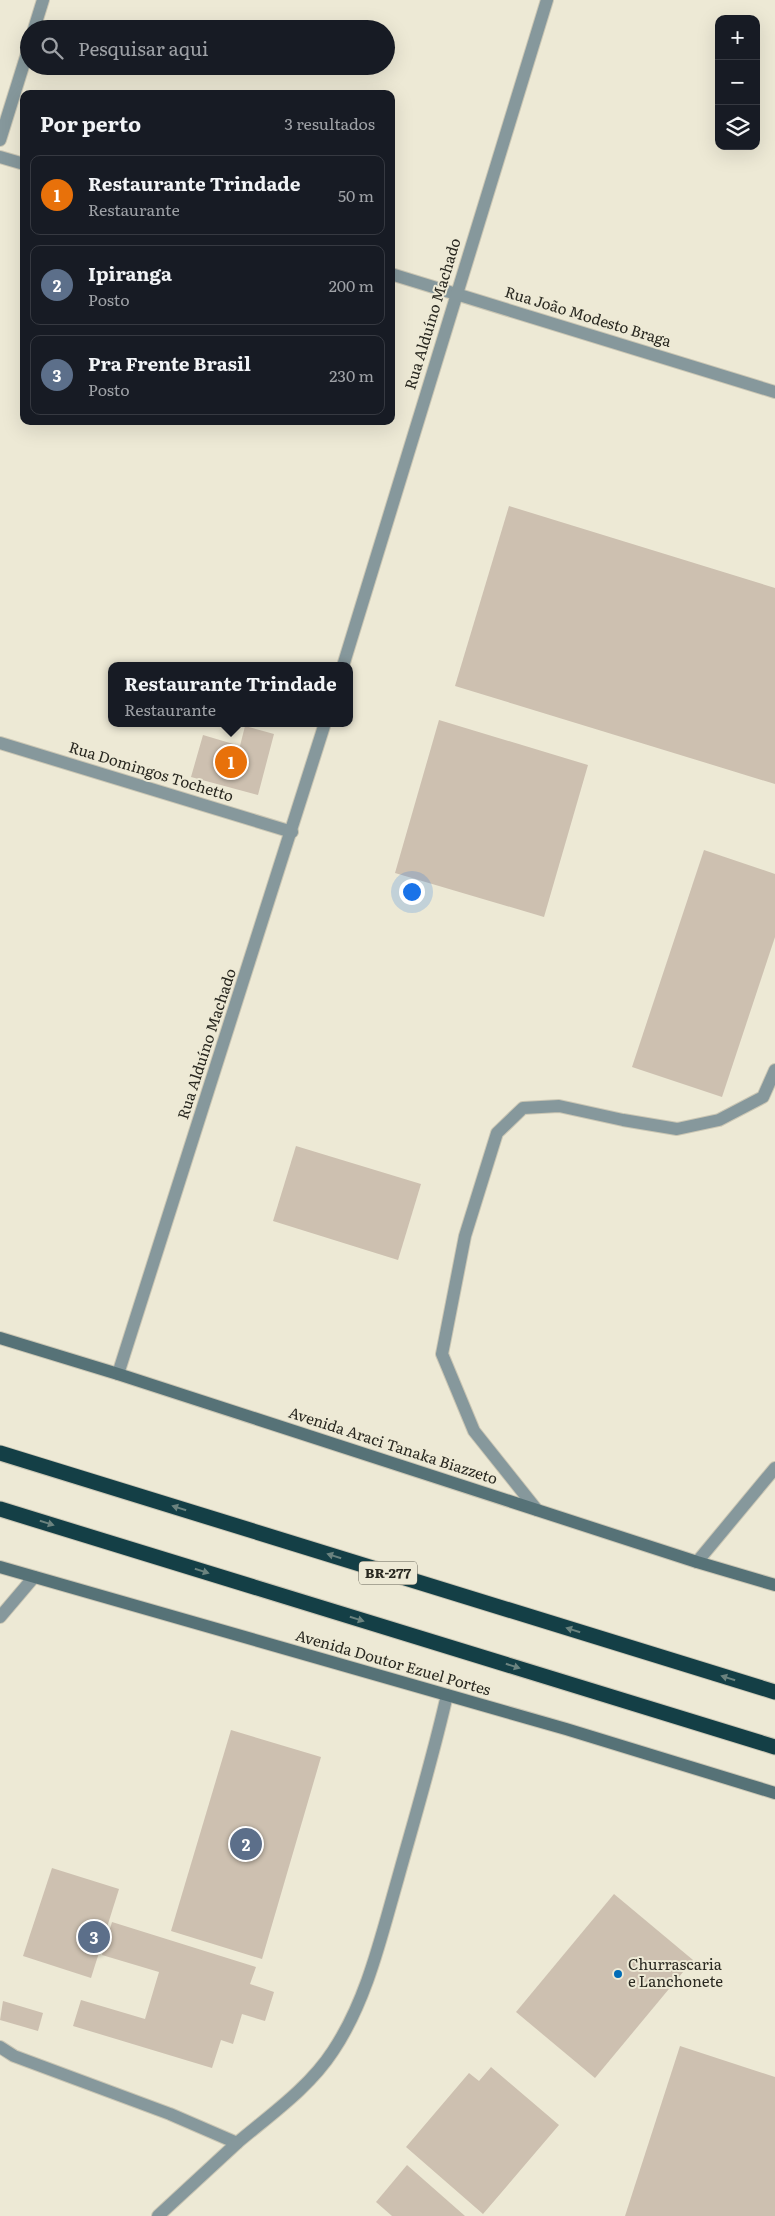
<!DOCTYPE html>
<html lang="pt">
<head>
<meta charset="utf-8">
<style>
	:root { --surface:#171b24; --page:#242831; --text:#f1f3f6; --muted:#9ea1a6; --line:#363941; --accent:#006cb7 }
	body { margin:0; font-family:Literata,serif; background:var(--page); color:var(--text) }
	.controls { position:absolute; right:15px; top:15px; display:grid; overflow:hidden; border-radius:10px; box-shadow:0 5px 20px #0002 }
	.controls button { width:45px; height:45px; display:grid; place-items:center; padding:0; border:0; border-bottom:1px solid var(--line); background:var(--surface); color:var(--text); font:25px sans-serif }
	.you { position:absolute; left:411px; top:891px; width:18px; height:18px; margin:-12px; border:4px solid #fff; border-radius:50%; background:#1a73e8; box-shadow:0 0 0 8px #1a73e833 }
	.badge { display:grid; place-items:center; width:32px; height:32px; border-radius:50%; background:var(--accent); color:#fff; font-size:16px; font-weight:700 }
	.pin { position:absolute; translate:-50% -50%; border:2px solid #fff; box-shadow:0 1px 5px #0006 }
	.popup { position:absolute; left:108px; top:662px; width:245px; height:65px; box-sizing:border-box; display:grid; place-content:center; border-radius:10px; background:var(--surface); filter:drop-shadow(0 1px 4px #0005); font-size:16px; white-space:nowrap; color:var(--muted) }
	.popup b { font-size:19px; color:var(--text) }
	.popup::after { content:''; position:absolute; left:50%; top:100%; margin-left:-10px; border:10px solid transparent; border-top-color:var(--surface) }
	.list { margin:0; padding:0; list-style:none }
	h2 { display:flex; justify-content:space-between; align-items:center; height:65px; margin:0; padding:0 20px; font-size:21px }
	h2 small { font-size:16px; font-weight:400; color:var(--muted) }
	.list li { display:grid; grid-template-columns:32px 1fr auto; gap:15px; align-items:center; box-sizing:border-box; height:80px; margin:0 10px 10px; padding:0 10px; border:1px solid var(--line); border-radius:10px }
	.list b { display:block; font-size:19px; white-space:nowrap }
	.list p { margin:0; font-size:16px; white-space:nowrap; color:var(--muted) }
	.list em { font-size:16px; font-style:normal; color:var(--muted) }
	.icon { flex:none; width:28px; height:28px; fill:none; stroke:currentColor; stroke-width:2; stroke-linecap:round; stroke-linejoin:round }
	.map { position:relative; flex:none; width:775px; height:2216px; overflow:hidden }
	.search { position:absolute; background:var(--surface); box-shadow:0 5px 20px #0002; left:20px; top:20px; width:375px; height:55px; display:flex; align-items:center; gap:12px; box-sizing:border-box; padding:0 18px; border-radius:28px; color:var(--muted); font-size:19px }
	.panel { position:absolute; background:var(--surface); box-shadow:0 5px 20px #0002; left:20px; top:90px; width:375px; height:335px; border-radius:10px }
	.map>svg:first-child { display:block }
	.building { fill:#cdc0b0 }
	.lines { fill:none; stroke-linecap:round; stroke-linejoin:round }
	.lane-casing { stroke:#cac6b4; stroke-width:14 }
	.street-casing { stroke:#cac6b4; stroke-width:14 }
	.secondary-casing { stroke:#cac6b4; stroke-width:14 }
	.highway-casing { stroke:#cac6b4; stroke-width:17 }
	.lane { stroke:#86989c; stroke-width:12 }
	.street { stroke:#86989c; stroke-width:12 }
	.secondary { stroke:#567277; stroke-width:12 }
	.highway { stroke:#143f46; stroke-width:15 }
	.oneway { fill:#6b837f }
	.poi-dot { fill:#006cb7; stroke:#ede9d5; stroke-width:2 }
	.labels { text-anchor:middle; stroke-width:4; stroke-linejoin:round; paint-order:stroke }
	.shield { fill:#ede9d5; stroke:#646256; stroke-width:1 }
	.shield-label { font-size:14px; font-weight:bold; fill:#292820 }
	.street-label { font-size:15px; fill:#292820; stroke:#ede9d5 }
	.poi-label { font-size:15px; fill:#292820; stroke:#ede9d5; text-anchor:start }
</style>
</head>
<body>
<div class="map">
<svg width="775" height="2216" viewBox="0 0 775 2216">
	<rect width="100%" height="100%" fill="#ede9d5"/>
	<g class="building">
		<path d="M 509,506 L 775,588 L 775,784 L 455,686 Z"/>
		<path d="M 439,720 L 588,765 L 544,917 L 395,873 Z"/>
		<path d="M 245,726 L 274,734 L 258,795 L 191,777 L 203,735 L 240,746 Z"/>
		<path d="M 704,850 L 775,874 L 775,937 L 722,1097 L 632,1067 Z"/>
		<path d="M 296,1146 L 421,1184 L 398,1260 L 273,1221 Z"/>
		<path d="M 231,1730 L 321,1757 L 262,1959 L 171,1931 Z"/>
		<path d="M 52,1868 L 119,1889 L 91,1978 L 23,1956 Z"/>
		<path d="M 614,1894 L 693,1960 L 595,2078 L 516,2012 Z"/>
		<path d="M 112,1922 L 256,1967 L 250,1984 L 274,1992 L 265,2021 L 242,2014 L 233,2044 L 221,2040 L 212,2068 L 73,2026 L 81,2000 L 145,2019 L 159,1972 L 102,1955 Z"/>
		<path d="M 3,2001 L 43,2013 L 38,2031 L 0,2020 Z"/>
		<path d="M 680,2046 L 775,2077 L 775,2216 L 625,2216 Z"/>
		<path d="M 491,2067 L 559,2125 L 483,2214 L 406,2147 L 469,2073 L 479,2081 Z"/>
		<path d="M 407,2165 L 465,2216 L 392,2216 L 376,2202 Z"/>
	</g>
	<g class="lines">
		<g class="lane-casing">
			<g id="lane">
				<path d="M 537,1510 L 474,1431 L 442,1354 L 465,1236 L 497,1133 L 523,1108 L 559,1106 L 623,1120 L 677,1129 L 719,1120 L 763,1097 L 775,1070"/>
				<path d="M 0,1617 L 34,1577"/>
				<path d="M 0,2047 L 14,2056 L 170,2114 L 237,2143 C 270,2115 309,2088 333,2051 C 367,2000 381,1937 398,1878 C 415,1817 433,1757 447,1695"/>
				<path d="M 158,2216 L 237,2143"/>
			</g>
		</g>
		<g class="street-casing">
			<g id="street">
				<path d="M 34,29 L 43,0"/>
				<path d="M 0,140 L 29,47"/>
				<path d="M 0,157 L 24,164"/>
				<path d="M 391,274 L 775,392"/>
				<path d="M 343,666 L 547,0"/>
				<path d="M 0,743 L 292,832"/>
				<path d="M 118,1374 L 325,723"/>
				<path d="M 697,1562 L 775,1468"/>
			</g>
		</g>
		<g class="secondary-casing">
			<g id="secondary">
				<path d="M 0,1338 L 118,1374 L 697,1562 L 775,1585"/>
				<path d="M 0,1567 L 566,1729 L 775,1793"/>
			</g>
		</g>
		<g class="highway-casing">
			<g id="highway">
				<path d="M 0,1453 L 775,1692"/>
				<path d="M 0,1509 L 775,1747"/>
			</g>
		</g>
		<use href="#lane" class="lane"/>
		<use href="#street" class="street"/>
		<use href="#secondary" class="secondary"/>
		<use href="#highway" class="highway"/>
	</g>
	<defs><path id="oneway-solid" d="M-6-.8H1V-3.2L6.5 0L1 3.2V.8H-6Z" transform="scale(1.25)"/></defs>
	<g class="oneway">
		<use href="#oneway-solid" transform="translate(179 1508) rotate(-163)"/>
		<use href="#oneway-solid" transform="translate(47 1523) rotate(17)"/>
		<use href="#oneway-solid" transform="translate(334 1556) rotate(-163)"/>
		<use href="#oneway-solid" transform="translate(202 1571) rotate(17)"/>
		<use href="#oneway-solid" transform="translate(357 1619) rotate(17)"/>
		<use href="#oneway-solid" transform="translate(573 1630) rotate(-163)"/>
		<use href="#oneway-solid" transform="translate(513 1666) rotate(17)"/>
		<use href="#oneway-solid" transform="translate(728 1678) rotate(-163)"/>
	</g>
	<circle class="poi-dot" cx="618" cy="1974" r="5"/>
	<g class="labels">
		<rect class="shield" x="359" y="1561.5" width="58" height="23" rx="4"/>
		<g class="shield-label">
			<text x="388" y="1578">BR-277</text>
		</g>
		<g class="street-label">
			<text transform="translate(433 314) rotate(-73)" y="5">Rua Alduíno Machado</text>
			<text transform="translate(588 317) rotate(17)" y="5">Rua João Modesto Braga</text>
			<text transform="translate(151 772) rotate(17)" y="5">Rua Domingos Tochetto</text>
			<text transform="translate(207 1044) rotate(-72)" y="5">Rua Alduíno Machado</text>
			<text transform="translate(393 1446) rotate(18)" y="5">Avenida Araci Tanaka Biazzeto</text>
			<text transform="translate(393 1663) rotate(16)" y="5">Avenida Doutor Ezuel Portes</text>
		</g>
		<g class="poi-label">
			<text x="628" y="1970">Churrascaria<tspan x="628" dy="17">e Lanchonete</tspan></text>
		</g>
	</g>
</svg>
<div class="controls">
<button>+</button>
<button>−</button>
<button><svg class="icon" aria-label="layers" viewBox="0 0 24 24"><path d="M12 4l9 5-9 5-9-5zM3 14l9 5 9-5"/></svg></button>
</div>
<div class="you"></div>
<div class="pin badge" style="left:231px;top:762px;background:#e8710a">1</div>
<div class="popup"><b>Restaurante Trindade</b>Restaurante</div>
<div class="pin badge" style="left:246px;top:1844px;background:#5c6f8a">2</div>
<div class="pin badge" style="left:94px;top:1937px;background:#5c6f8a">3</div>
<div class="search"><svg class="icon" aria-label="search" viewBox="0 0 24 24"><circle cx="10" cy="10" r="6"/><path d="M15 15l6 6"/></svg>Pesquisar aqui</div>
<section class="panel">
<h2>Por perto<small>3 resultados</small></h2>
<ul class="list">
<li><span class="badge" style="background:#e8710a">1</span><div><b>Restaurante Trindade</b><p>Restaurante</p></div><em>50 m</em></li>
<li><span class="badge" style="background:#5c6f8a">2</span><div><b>Ipiranga</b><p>Posto</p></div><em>200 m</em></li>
<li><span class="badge" style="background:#5c6f8a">3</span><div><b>Pra Frente Brasil</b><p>Posto</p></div><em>230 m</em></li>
</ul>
</section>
</div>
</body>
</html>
